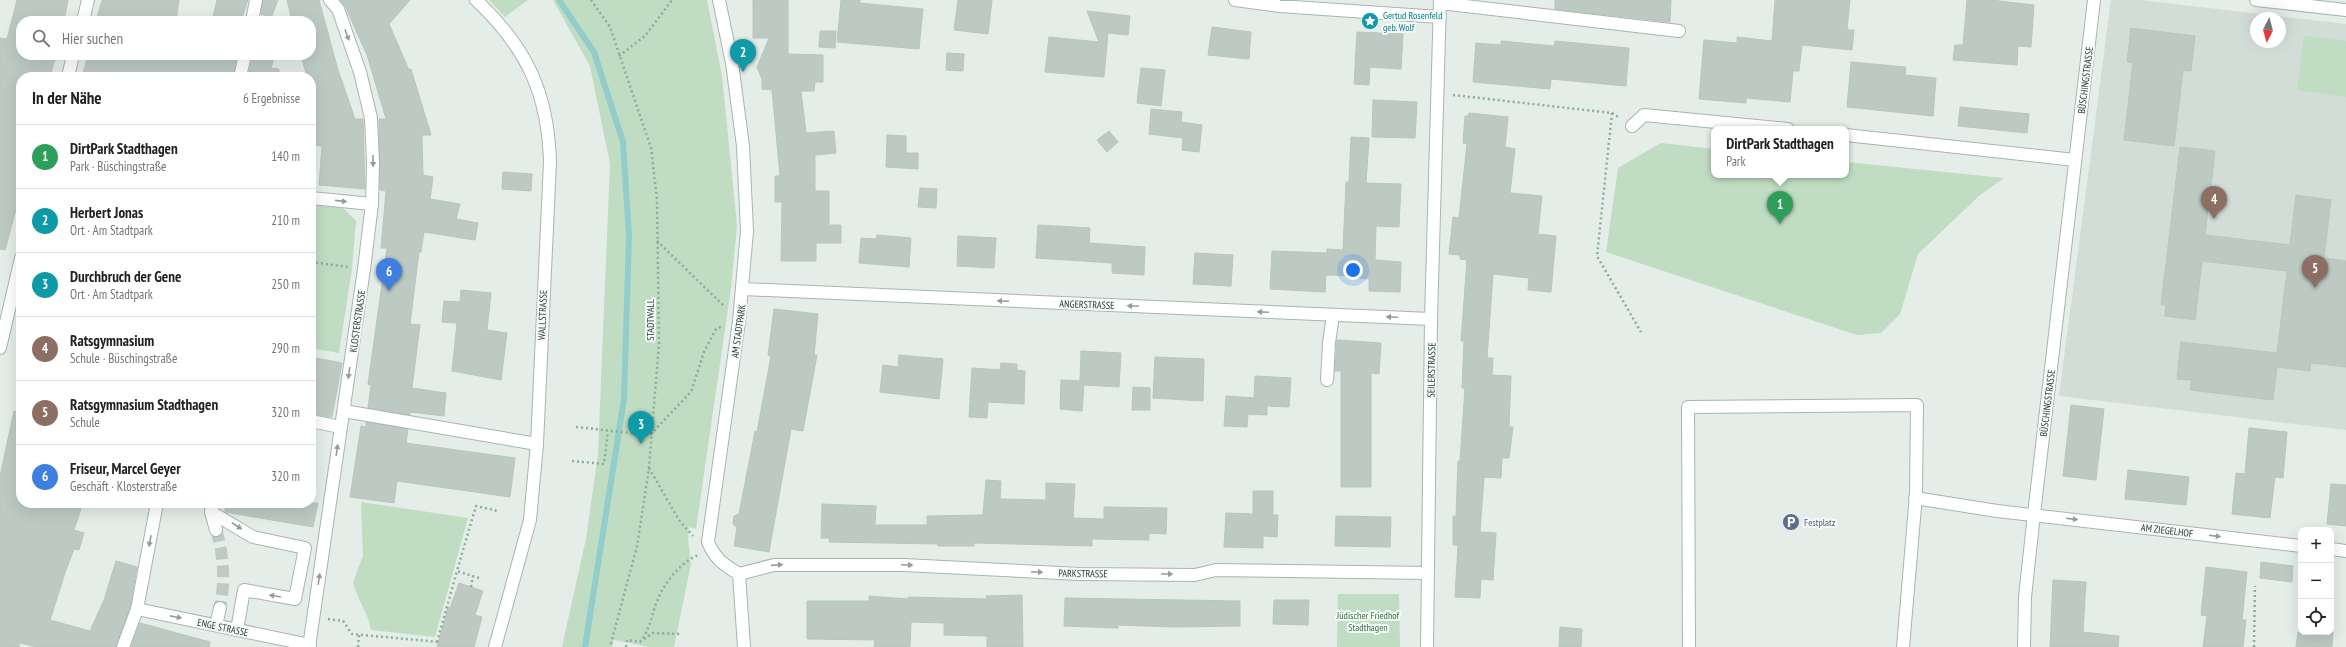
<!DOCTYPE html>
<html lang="de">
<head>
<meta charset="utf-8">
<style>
	:root { --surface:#fff; --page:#f2f2f2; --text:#202124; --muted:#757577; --line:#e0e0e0; --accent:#ea580c }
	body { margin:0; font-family:"PT Sans Narrow",sans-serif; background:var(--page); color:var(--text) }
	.controls { position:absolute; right:12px; bottom:12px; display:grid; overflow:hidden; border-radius:8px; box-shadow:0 4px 16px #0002 }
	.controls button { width:36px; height:36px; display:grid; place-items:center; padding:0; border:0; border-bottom:1px solid var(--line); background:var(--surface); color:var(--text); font:20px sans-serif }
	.compass { position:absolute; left:2250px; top:12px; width:36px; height:36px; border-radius:50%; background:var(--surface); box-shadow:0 4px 16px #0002; rotate:186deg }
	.you { position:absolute; left:1353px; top:270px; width:14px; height:14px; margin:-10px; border:3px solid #fff; border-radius:50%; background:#1a73e8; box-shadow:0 0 0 6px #1a73e833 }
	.badge { display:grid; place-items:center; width:26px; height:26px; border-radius:50%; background:var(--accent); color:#fff; font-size:13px; font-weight:700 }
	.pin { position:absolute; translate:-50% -33px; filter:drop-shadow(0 1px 2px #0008) }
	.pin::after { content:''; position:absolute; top:21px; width:14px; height:12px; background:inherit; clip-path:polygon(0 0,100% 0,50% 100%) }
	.popup { position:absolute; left:1711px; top:126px; width:138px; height:52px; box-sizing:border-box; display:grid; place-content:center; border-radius:8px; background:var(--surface); filter:drop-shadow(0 1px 3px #0005); font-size:13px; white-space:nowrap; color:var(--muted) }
	.popup b { font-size:15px; color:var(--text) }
	.popup::after { content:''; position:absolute; left:50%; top:100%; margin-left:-8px; border:8px solid transparent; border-top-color:var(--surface) }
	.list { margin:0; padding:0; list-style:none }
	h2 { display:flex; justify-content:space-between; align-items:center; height:52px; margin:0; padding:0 16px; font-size:17px }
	h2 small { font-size:13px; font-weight:400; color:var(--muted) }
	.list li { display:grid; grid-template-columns:26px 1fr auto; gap:12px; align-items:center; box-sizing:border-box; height:64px; padding:0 16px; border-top:1px solid var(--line) }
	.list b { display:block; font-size:15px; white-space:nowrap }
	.list p { margin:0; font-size:13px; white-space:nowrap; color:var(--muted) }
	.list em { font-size:13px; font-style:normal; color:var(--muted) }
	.icon { flex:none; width:22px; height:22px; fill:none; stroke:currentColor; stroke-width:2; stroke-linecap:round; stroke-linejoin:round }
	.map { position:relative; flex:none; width:2346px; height:647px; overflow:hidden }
	.search { position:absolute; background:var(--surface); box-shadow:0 4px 16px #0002; left:16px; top:16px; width:300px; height:44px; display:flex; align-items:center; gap:10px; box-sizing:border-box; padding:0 14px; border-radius:16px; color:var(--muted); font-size:15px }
	.panel { position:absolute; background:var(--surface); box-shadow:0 4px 16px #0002; left:16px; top:72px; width:300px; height:436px; border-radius:16px }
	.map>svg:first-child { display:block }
	.built { fill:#d3ddd7; fill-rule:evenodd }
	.green { fill:#c0dcc3 }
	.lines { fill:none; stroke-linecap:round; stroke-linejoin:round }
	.stream { stroke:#92cdcc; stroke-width:6 }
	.building { fill:#bdcac3; stroke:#b8c6be }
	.minor-tunnel { stroke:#bfcac4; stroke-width:12; stroke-dasharray:12 6; stroke-linecap:butt }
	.minor-casing { stroke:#a8b5ae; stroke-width:14 }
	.path { stroke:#88ae9b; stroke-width:2.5; stroke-dasharray:2 3; stroke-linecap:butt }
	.minor { stroke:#fff; stroke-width:12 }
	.oneway { fill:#929e99 }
	.labels { text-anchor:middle; stroke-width:4; stroke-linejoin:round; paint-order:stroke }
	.culture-label { font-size:10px; fill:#0d838f; stroke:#f5f9f7; text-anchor:start }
	.street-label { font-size:10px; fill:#253d33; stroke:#f5f9f7 }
	.service-label { font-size:10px; fill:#4e5e75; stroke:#f5f9f7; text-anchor:start }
	.park-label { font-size:10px; fill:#337140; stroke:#f5f9f7 }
</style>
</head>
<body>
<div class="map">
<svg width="2346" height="647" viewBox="0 0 2346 647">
	<rect width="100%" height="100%" fill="#e5ede8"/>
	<path class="built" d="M 2111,0 L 2140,0 L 2346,24 L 2346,430 L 2059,396 ZM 2256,18 L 2280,18 L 2280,42 L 2256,42 Z"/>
	<g class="green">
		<path d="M 489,0 L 528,0 L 505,17 Z"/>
		<path d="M 553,0 L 707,0 L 722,76 L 737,225 L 731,288 L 696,529 L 689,527 L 688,540 L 691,564 L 674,647 L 649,647 L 614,640 L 612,647 L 562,647 L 586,539 L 598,454 L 610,164 L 590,66 Z"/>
		<path d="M 2304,36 L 2346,41 L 2346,97 L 2297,90 Z"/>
		<path d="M 1661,143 L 1714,149 L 1714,175 L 1846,175 L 1846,162 L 2004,178 L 1980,195 L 1918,254 L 1900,314 L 1881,333 L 1857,335 L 1606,252 L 1618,168 Z"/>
		<path d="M 311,205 L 343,208 L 356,221 L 352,268 L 339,353 L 311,348 Z"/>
		<path d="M 361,502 L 468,518 L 435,637 L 371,630 C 368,612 357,599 353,582 L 363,556 Z"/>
		<path d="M 1338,594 L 1399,594 L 1400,647 L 1337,647 Z"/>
	</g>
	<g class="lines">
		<path class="stream" d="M 559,0 L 594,52 L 623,142 L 629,236 L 624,399 L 585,647"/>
	</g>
	<g class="building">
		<path d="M 17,0 L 68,0 L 64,21 L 21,21 L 21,55 L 56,55 L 50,77 L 21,77 L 21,191 L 5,250 L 0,249 L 0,38 L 7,39 Z"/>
		<path d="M 102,0 L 179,0 L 176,21 L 96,21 Z"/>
		<path d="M 217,0 L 248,0 L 241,21 L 212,21 Z"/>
		<path d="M 263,0 L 278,0 L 271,18 L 261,14 Z"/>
		<path d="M 287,0 L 319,0 L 338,70 L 355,119 L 363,119 L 365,189 L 319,185 L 322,146 L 311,145 L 311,77 L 307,77 L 301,55 L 311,55 L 311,21 L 292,21 Z"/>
		<path d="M 340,0 L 410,0 L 389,24 L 409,70 L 411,69 L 431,135 L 422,135 L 423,175 L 433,177 L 430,199 L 460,204 L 456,219 L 478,223 L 475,240 L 424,232 L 421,252 L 419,252 L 410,324 L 420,325 L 412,388 L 446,393 L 444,416 L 410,412 L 410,415 L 368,408 L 371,385 L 368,384 L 387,248 L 381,248 L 386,191 L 380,190 L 379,119 L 386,119 L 367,55 L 345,6 Z"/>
		<path d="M 753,0 L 788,0 L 788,54 L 823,55 L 823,82 L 815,82 L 814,91 L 801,91 L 806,133 L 834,131 L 836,153 L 815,155 L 815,191 L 829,191 L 829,225 L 841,225 L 841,243 L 816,243 L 816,261 L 781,261 L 782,202 L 775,202 L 775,176 L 780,176 L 772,90 L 762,89 L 762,79 L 757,67 L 769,38 L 753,38 Z"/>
		<path d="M 841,0 L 860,0 L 859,3 L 923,9 L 919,49 L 837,42 Z"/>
		<path d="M 958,0 L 992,0 L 988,34 L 954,30 Z"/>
		<path d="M 1555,0 L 1671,0 L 1670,22 L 1555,9 Z"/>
		<path d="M 1775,0 L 1850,0 L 1847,30 L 1854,30 L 1852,50 L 1802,45 L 1799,71 L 1793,71 L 1790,102 L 1746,98 L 1746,103 L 1699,99 L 1704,40 L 1737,43 L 1737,37 L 1772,41 Z"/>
		<path d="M 1967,0 L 1991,0 L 2034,5 L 2031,47 L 2018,46 L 2017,65 L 1953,60 L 1955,45 L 1963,45 Z"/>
		<path d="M 1087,11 L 1130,16 L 1128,35 L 1108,33 L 1104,77 L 1045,72 L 1049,37 L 1099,42 Z"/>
		<path d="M 1212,27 L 1251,32 L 1249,59 L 1208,55 Z"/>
		<path d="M 2131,28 L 2195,36 L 2191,71 L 2183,70 L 2174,146 L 2124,140 L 2133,63 L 2127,62 Z"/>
		<path d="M 820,31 L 836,31 L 835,48 L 819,47 Z"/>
		<path d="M 1357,32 L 1403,34 L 1401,69 L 1370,67 L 1369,85 L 1354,84 Z"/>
		<path d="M 1501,41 L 1554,46 L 1555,41 L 1629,48 L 1626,86 L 1551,79 L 1550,89 L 1473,82 L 1476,43 L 1501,45 Z"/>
		<path d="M 947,53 L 964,54 L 963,71 L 946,70 Z"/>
		<path d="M 88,55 L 207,55 L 236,61 L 233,77 L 82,77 Z"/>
		<path d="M 253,55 L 275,55 L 271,68 L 279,69 L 279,77 L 248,77 Z"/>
		<path d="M 1851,62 L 1906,67 L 1905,75 L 1936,78 L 1933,116 L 1847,107 Z"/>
		<path d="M 1141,68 L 1165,70 L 1161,106 L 1137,103 Z"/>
		<path d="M 1373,100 L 1417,102 L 1415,138 L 1372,137 Z"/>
		<path d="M 1960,107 L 2029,114 L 2027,133 L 1958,126 Z"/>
		<path d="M 1151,109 L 1182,112 L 1181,122 L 1202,125 L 1199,152 L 1182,150 L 1183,138 L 1149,134 Z"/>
		<path d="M 1469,113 L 1508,117 L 1505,147 L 1515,149 L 1510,193 L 1542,196 L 1538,234 L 1556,236 L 1551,292 L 1528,290 L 1529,278 L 1493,274 L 1487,358 L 1493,358 L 1492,375 L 1511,376 L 1509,427 L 1513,427 L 1509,458 L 1502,458 L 1501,478 L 1484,477 L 1480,532 L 1496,533 L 1493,580 L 1481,579 L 1480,598 L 1455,597 L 1458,545 L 1453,545 L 1453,516 L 1456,516 L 1458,461 L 1460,461 L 1465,388 L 1462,388 L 1464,341 L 1461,341 L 1467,260 L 1460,259 L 1460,255 L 1449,254 L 1453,217 L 1459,218 L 1467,144 L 1463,143 L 1465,116 L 1468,116 Z"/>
		<path d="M 1109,131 L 1118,142 L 1107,152 L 1097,140 Z"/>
		<path d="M 887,135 L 906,136 L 906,153 L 918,153 L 918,169 L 886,167 Z"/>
		<path d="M 1351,137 L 1369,138 L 1366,183 L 1401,184 L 1399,227 L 1376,226 L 1375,260 L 1401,262 L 1400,292 L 1369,291 L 1369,279 L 1358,278 L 1359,276 L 1326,275 L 1325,292 L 1270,289 L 1272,251 L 1327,253 L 1327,249 L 1343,250 L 1346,182 L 1349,182 Z"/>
		<path d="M 2180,147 L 2215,151 L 2205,235 L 2290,245 L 2296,195 L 2331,200 L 2324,258 L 2346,261 L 2346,367 L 2311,363 L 2310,371 L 2277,367 L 2273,400 L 2190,390 L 2192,380 L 2177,379 L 2181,342 L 2277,353 L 2287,271 L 2202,261 L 2195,320 L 2165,316 L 2166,305 L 2161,305 Z"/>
		<path d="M 503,172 L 532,174 L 531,191 L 502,189 Z"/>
		<path d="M 920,188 L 937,189 L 936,208 L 918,207 Z"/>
		<path d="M 1038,225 L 1090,228 L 1089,243 L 1145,247 L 1144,275 L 1112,273 L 1112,263 L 1036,258 Z"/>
		<path d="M 877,235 L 911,238 L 909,267 L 859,263 L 861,238 L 876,239 Z"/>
		<path d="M 958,236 L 996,238 L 994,268 L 957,266 Z"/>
		<path d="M 1195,253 L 1233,255 L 1231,286 L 1193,284 Z"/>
		<path d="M 461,290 L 491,293 L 487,330 L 507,333 L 501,380 L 452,371 L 457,323 L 442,322 L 444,301 L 460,302 Z"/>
		<path d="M 774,309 L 818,314 L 814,355 L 817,355 L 803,431 L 791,429 L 769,552 L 734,546 L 737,528 L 733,524 L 734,516 L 739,514 L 755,431 L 757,432 L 771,356 L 768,355 Z"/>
		<path d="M 1337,340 L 1381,343 L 1379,374 L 1371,373 L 1371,487 L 1341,487 L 1341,371 L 1335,371 Z"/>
		<path d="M 1081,351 L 1121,353 L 1119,387 L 1084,385 L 1082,411 L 1060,409 L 1061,380 L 1080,381 Z"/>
		<path d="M 899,355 L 943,359 L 939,399 L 880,392 L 883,365 L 898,367 Z"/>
		<path d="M 311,357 L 342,363 L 332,417 L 311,414 Z"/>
		<path d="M 1155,357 L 1204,359 L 1203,401 L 1153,398 Z"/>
		<path d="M 1001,363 L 1017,364 L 1017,370 L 1025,371 L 1024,404 L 988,402 L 987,418 L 969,417 L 972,368 L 1000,370 Z"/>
		<path d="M 1255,376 L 1291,378 L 1289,407 L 1267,406 L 1267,415 L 1248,414 L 1247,427 L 1224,426 L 1226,396 L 1254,398 Z"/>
		<path d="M 1133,387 L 1150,388 L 1150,410 L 1132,410 Z"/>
		<path d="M 2071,405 L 2104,409 L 2096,480 L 2063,476 Z"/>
		<path d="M 14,411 L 21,412 L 21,503 L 83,503 L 74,530 L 84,533 L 79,550 L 74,549 L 66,570 L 50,620 L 90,631 L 104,600 L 116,561 L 137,567 L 130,607 L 116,647 L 37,647 L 20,643 L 19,647 L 0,647 L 0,476 Z"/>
		<path d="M 366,422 L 408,429 L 406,443 L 515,458 L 510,497 L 397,481 L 394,503 L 350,497 L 361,426 L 366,427 Z"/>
		<path d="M 2249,428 L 2287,432 L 2283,478 L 2275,477 L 2270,518 L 2232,514 L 2236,473 L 2245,474 Z"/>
		<path d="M 2128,470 L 2189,477 L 2186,505 L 2125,499 Z"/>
		<path d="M 986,480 L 1001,481 L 1000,499 L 1046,500 L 1046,483 L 1075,484 L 1073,518 L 1104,519 L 1104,507 L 1167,508 L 1166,534 L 1149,533 L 1149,540 L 1092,539 L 1092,546 L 974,543 L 974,546 L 938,546 L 938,544 L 829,542 L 829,538 L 821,538 L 822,504 L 876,506 L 875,525 L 927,525 L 927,516 L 983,515 Z"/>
		<path d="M 2331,484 L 2346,485 L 2346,526 L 2327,524 Z"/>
		<path d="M 1253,491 L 1273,491 L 1273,515 L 1278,515 L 1277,537 L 1263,536 L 1263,548 L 1224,547 L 1226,513 L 1253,514 Z"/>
		<path d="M 225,503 L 318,503 L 313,527 L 225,512 Z"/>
		<path d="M 1336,516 L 1391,517 L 1390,547 L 1335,546 Z"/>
		<path d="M 2261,562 L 2293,566 L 2292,582 L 2260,578 Z"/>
		<path d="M 2206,567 L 2247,572 L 2242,620 L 2246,620 L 2243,647 L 2203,647 L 2207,616 L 2201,615 Z"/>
		<path d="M 2053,580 L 2086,582 L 2083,632 L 2119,636 L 2118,647 L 2050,647 Z"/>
		<path d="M 459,583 L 483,591 L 475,615 L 482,617 L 474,647 L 437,647 L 448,607 L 450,608 Z"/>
		<path d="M 1022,595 L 1023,647 L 987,647 L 987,636 L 944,635 L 944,623 L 911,622 L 910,647 L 874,647 L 875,640 L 807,639 L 807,601 L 869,601 L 869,596 L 908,599 L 908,597 L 987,599 L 986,596 Z"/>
		<path d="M 1065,598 L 1240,601 L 1240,626 L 1174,627 L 1118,625 L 1118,628 L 1064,626 Z"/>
		<path d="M 1274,600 L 1309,600 L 1308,625 L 1273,624 Z"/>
		<path d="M 140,623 L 210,642 L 209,647 L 131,647 Z"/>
		<path d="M 1560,627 L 1582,629 L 1581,647 L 1559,647 Z"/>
		<path d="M 2298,632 L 2333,632 L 2332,647 L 2296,647 Z"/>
	</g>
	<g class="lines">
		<path class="minor-tunnel" d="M 216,530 C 224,555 225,582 220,608"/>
		<g class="minor-casing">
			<g id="minor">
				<path d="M 476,0 C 527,48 548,93 550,162 L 537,444 L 530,520 L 495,647"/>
				<path d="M 719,0 L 732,63 L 743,146 L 747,231 L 739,321 L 708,542 C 715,559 724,565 739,574 L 744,647"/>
				<path d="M 1235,0 L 1279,6 L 1440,17"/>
				<path d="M 2256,0 L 2346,10"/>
				<path d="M 1440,3 L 1679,31"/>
				<path d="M 83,21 L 88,0"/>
				<path d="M 252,21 L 256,0"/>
				<path d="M 68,77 L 73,55"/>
				<path d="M 240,77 L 245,55"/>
				<path d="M 1632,126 L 1644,115 L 1788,129"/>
				<path d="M 1846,135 L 2075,160"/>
				<path d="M 311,198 L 372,204"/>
				<path d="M 743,289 L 1431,319"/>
				<path d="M 0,348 L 21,258"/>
				<path d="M 1327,380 L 1329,343 L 1333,315"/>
				<path d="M 344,411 L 537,444"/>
				<path d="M 311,421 L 340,427"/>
				<path d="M 1915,498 L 1997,511 L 2301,546"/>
				<path d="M 213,503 L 211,512 L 253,537 L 305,548 L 295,599 L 244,590 L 237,630"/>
				<path d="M 211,512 L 216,530"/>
				<path d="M 2331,549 L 2346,551"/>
				<path d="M 739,574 L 774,565 L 904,565 L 1079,574 L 1195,575 L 1216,570 L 1428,573"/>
				<path d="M 137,609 L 310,645"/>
				<path d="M 216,625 L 220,608"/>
				<path d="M 123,647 L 137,609 L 157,503"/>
				<path d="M 309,647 L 364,269 L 372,204 L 373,162 L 371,118 L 360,72 L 338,9 L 330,0"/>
				<path d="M 1427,647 L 1431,319 L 1440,0"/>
				<path d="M 1689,647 L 1688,407 L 1917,405 L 1916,495 L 1903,647"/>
				<path d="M 2024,647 L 2025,597 L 2034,514 L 2094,0"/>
			</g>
		</g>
		<g class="path">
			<path d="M 591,0 L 610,27 L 651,148 L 657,199 L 659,343 L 649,468 L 637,546 L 610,647"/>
			<path d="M 619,56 L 645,36 L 672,0"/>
			<path d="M 1453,95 L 1612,113 L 1620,118"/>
			<path d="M 1612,113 L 1597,256 L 1641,332"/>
			<path d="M 657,241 L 725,307"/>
			<path d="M 311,262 L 348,267"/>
			<path d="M 576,427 L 650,435 L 691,392 L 704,352 L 716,329 L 723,326"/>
			<path d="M 572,461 L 604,464 L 608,431"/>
			<path d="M 649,468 L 679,520 L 693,536"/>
			<path d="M 479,578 L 457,571 L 476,506 L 498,511"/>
			<path d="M 471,587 L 473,576"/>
			<path d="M 328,619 L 343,621 L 352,634 L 439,642"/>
			<path d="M 644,639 L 653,633 L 681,634"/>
			<path d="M 437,642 L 457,571"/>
			<path d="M 358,647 L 359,635"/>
			<path d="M 626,647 L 627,640 L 640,642 C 651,629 651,614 658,599 C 665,582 681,562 698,555"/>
			<path d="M 2254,647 L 2255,586"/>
		</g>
		<use href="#minor" class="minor"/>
	</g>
	<defs><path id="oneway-solid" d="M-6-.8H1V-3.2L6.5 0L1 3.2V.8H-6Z"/></defs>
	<g class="oneway">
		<use href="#oneway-solid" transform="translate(347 35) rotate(70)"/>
		<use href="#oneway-solid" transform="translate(373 161) rotate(89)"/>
		<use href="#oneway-solid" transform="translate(341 201) rotate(6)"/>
		<use href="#oneway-solid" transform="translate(1003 301) rotate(-178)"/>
		<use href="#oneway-solid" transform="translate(1133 306) rotate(-178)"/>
		<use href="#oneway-solid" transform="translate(1263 312) rotate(-178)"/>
		<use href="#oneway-solid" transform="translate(1392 317) rotate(-177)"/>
		<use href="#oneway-solid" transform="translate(349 373) rotate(98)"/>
		<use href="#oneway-solid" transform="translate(337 450) rotate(-82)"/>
		<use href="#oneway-solid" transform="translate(2072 519) rotate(7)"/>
		<use href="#oneway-solid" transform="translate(237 526) rotate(33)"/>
		<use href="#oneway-solid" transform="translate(2215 536) rotate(7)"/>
		<use href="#oneway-solid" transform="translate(150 541) rotate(101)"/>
		<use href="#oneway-solid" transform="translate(777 565) rotate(-4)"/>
		<use href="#oneway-solid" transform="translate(907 565) rotate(2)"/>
		<use href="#oneway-solid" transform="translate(1037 572) rotate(3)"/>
		<use href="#oneway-solid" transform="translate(1167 574)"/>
		<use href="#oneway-solid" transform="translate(319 579) rotate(-82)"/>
		<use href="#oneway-solid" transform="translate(275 596) rotate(-170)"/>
		<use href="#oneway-solid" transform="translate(176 617) rotate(11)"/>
	</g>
	<defs>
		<g id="sight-disc" transform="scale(0.9)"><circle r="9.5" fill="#0f9aa8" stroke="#f5f9f7"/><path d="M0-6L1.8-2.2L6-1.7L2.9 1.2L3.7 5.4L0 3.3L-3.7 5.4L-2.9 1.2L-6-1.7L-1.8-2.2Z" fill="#fff"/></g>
		<g id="parking-disc" transform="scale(0.9)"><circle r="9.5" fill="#5c6f8a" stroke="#f5f9f7"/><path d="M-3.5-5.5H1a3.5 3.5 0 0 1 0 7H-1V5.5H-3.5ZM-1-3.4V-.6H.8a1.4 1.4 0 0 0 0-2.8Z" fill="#fff"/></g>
	</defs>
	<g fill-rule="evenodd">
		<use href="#sight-disc" x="1370" y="21"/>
		<use href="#parking-disc" x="1791" y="522"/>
	</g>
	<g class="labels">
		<g class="culture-label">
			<text x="1383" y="19">Gertud Rosenfeld<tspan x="1383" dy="12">geb. Wolf</tspan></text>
		</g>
		<g class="street-label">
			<text transform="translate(2085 80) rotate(-83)" y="4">BÜSCHINGSTRASSE</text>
			<text transform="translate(1087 304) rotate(2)" y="4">ANGERSTRASSE</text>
			<text transform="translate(542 315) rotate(-88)" y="4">WALLSTRASSE</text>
			<text transform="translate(650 320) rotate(-90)" y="4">STADTWALL</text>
			<text transform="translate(357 321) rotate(-82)" y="4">KLOSTERSTRASSE</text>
			<text transform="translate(738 331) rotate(-82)" y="4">AM STADTPARK</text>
			<text transform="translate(1431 370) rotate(-89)" y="4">SEILERSTRASSE</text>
			<text transform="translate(2047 403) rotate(-83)" y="4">BÜSCHINGSTRASSE</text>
			<text transform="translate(2167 530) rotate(7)" y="4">AM ZIEGELHOF</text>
			<text transform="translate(1083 573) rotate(1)" y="4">PARKSTRASSE</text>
			<text transform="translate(223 627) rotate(12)" y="4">ENGE STRASSE</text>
		</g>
		<g class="service-label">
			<text x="1804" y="526">Festplatz</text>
		</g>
		<g class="park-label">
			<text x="1368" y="619">Jüdischer Friedhof<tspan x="1368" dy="12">Stadthagen</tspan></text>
		</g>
	</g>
</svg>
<div class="controls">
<button>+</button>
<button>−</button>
<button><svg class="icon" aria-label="locate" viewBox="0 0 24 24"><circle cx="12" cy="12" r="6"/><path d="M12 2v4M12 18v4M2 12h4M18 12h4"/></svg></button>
</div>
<svg class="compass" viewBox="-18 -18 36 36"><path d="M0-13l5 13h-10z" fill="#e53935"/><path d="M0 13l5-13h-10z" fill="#757577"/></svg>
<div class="you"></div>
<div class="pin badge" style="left:1780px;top:224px;background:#2e9e5b">1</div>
<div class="popup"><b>DirtPark Stadthagen</b>Park</div>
<div class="pin badge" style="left:743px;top:72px;background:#0f9aa8">2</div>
<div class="pin badge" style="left:641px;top:444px;background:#0f9aa8">3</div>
<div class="pin badge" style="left:2214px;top:219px;background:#8d6e63">4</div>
<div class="pin badge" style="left:2315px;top:288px;background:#8d6e63">5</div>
<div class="pin badge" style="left:389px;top:291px;background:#3f7fe0">6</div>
<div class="search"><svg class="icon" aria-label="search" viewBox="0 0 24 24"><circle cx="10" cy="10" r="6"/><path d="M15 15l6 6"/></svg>Hier suchen</div>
<section class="panel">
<h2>In der Nähe<small>6 Ergebnisse</small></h2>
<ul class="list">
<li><span class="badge" style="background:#2e9e5b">1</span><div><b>DirtPark Stadthagen</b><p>Park · Büschingstraße</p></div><em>140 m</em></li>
<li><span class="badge" style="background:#0f9aa8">2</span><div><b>Herbert Jonas</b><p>Ort · Am Stadtpark</p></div><em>210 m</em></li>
<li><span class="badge" style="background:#0f9aa8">3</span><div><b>Durchbruch der Gene</b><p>Ort · Am Stadtpark</p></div><em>250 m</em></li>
<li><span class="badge" style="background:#8d6e63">4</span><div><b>Ratsgymnasium</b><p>Schule · Büschingstraße</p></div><em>290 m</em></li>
<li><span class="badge" style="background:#8d6e63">5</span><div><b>Ratsgymnasium Stadthagen</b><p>Schule</p></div><em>320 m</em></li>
<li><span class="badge" style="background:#3f7fe0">6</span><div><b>Friseur, Marcel Geyer</b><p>Geschäft · Klosterstraße</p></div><em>320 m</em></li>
</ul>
</section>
</div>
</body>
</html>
